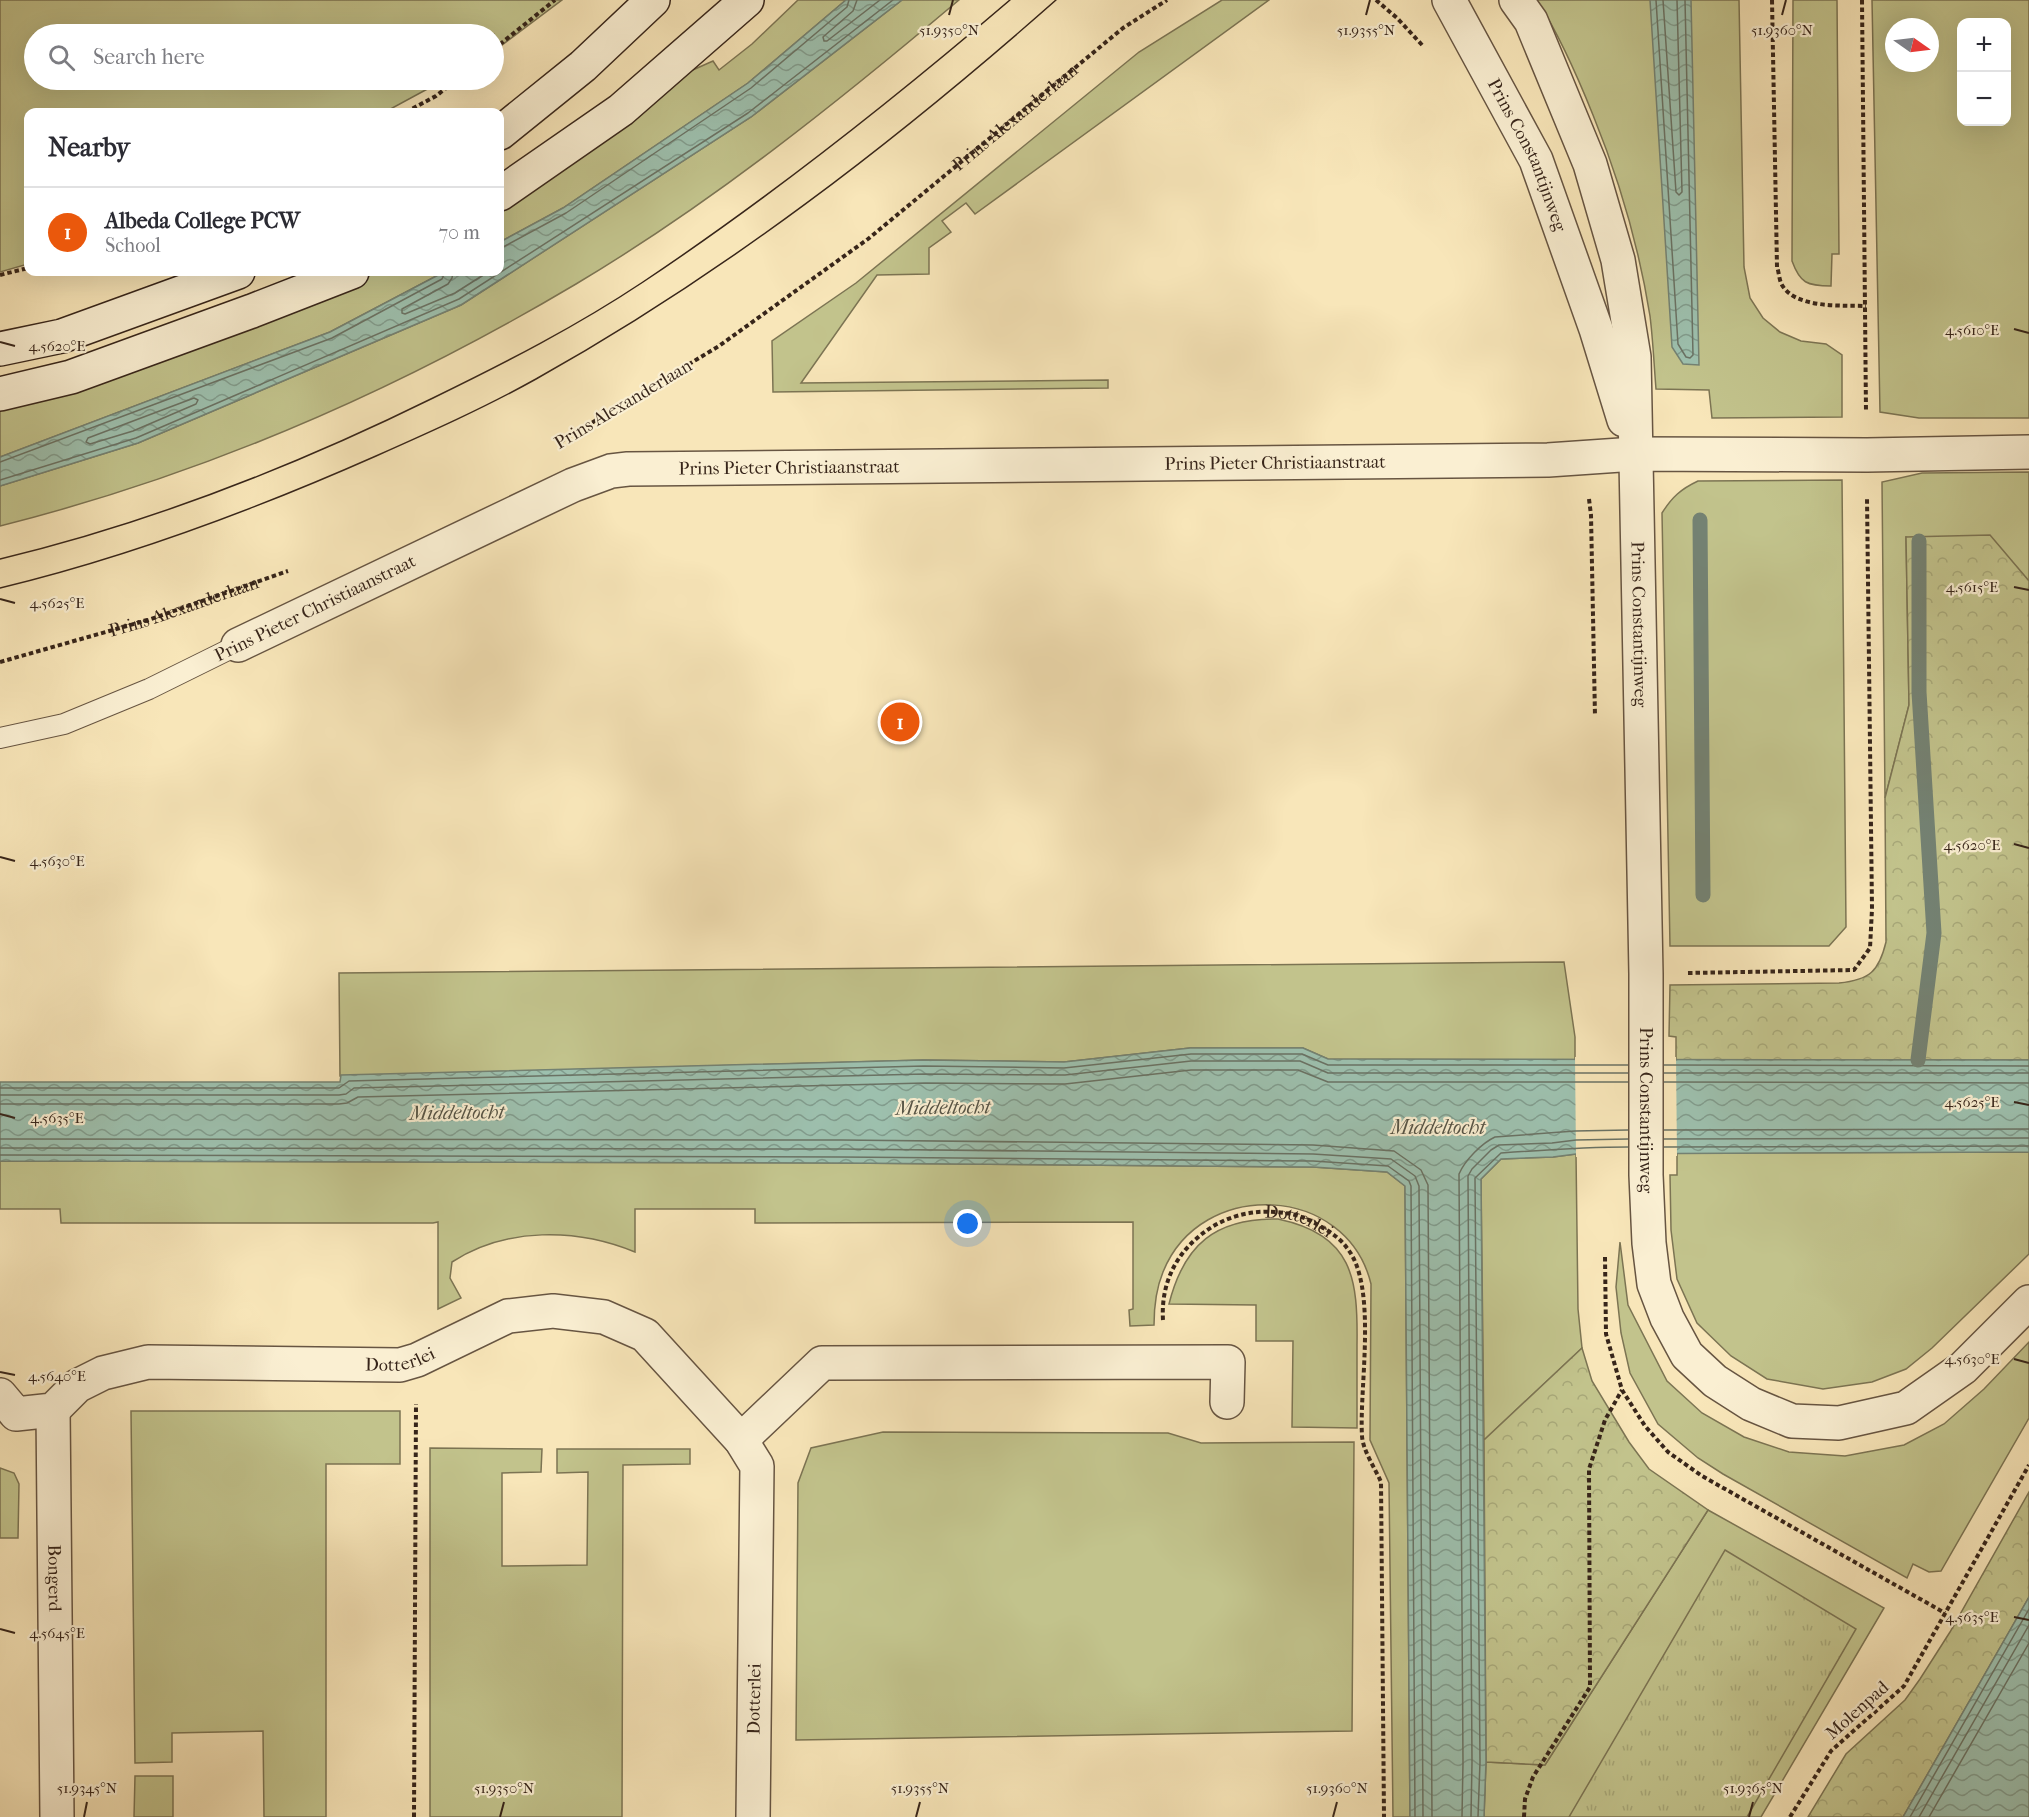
<!DOCTYPE html>
<html lang="en">
<head>
<meta charset="utf-8">
<style>
	:root { --surface:#fff; --page:#f2f2f3; --text:#2b2b33; --muted:#7c7c81; --line:#e1e1e2; --accent:#ea580c }
	body { margin:0; font-family:"IM FELL French Canon",serif; background:var(--page); color:var(--text) }
	.controls { position:absolute; right:18px; top:18px; display:grid; overflow:hidden; border-radius:12px; box-shadow:0 6px 24px #0002 }
	.controls button { width:54px; height:54px; display:grid; place-items:center; padding:0; border:0; border-bottom:2px solid var(--line); background:var(--surface); color:var(--text); font:30px sans-serif }
	.compass { position:absolute; left:1885px; top:18px; width:54px; height:54px; border-radius:50%; background:var(--surface); box-shadow:0 6px 24px #0002; rotate:104deg }
	.you { position:absolute; left:968px; top:1224px; width:21px; height:21px; margin:-15px; border:4px solid #fff; border-radius:50%; background:#1a73e8; box-shadow:0 0 0 9px #1a73e833 }
	.badge { display:grid; place-items:center; width:39px; height:39px; border-radius:50%; background:var(--accent); color:#fff; font-size:20px; font-weight:700 }
	.pin { position:absolute; translate:-50% -50%; border:3px solid #fff; box-shadow:0 2px 6px #0006 }
	.list { margin:0; padding:0; list-style:none }
	h2 { display:flex; justify-content:space-between; align-items:center; height:78px; margin:0; padding:0 24px; font-size:26px }
	h2 small { font-size:20px; font-weight:400; color:var(--muted) }
	.list li { display:grid; grid-template-columns:39px 1fr auto; gap:18px; align-items:center; box-sizing:border-box; height:90px; padding:0 24px; border-top:2px solid var(--line) }
	.list b { display:block; font-size:22px; white-space:nowrap }
	.list p { margin:0; font-size:20px; white-space:nowrap; color:var(--muted) }
	.list em { font-size:20px; font-style:normal; color:var(--muted) }
	.icon { flex:none; width:33px; height:33px; fill:none; stroke:currentColor; stroke-width:2; stroke-linecap:round; stroke-linejoin:round }
	.map { position:relative; flex:none; width:2029px; height:1817px; overflow:hidden }
	.search { position:absolute; background:var(--surface); box-shadow:0 6px 24px #0002; left:24px; top:24px; width:480px; height:66px; display:flex; align-items:center; gap:15px; box-sizing:border-box; padding:0 21px; border-radius:33px; color:var(--muted); font-size:22px }
	.panel { position:absolute; background:var(--surface); box-shadow:0 6px 24px #0002; left:24px; top:108px; width:480px; height:168px; border-radius:12px }
	.map>svg:first-child { display:block }
	.green { fill:#c2c38c; stroke:#7c7453; stroke-width:1.5; fill-rule:evenodd }
	.forest { fill:url(#forest-crowns); stroke:#7c7453; stroke-width:1.5 }
	.park { fill:url(#park-tufts); stroke:#7c7453; stroke-width:1.5 }
	.water { fill:url(#water-waves); stroke:#748273; stroke-width:1.5 }
	.pier { fill:#f8e6b9 }
	.lines { fill:none; stroke-linecap:round; stroke-linejoin:round }
	.shore { stroke:#6a7264; stroke-width:1.5 }
	.stream { stroke:#748273; stroke-width:15 }
	.service-casing { stroke:#675542; stroke-width:22 }
	.minor-casing { stroke:#675542; stroke-width:36 }
	.secondary-casing { stroke:#37251a; stroke-width:36 }
	.path { stroke:#37251a; stroke-width:4; stroke-dasharray:4.5 3; stroke-linecap:butt }
	.service { stroke:#faefd2; stroke-width:20 }
	.minor { stroke:#faefd2; stroke-width:33 }
	.secondary { stroke:#faefd2; stroke-width:33 }
	.tram { stroke:#37251a; stroke-width:1.5 }
	.ticks { fill:none; stroke:#37251a; stroke-width:2 }
	.labels { text-anchor:middle; stroke-width:4.5; stroke-linejoin:round; paint-order:stroke }
	.street-label { font-size:18px; fill:#37251a; stroke:#faefd2 }
	.water-label { font-size:20px; font-style:italic; fill:#565446; stroke:#faefd2 }
	.ticks-label { font-size:15px; text-anchor:middle; fill:#37251a; stroke:#faefd2; stroke-width:4.5; stroke-linejoin:round; paint-order:stroke }
</style>
</head>
<body>
<div class="map">
<svg width="2029" height="1817" viewBox="0 0 2029 1817">
	<defs>
		<pattern id="forest-crowns" width="20" height="18" patternUnits="userSpaceOnUse" patternTransform="scale(1.5)"><rect width="20" height="18" fill="#c2c38c"/><path d="M2 6a3 3 0 1 1 6 0M12 15a3 3 0 1 1 6 0" fill="none" stroke="#a7a778"/></pattern>
		<pattern id="park-tufts" width="24" height="20" patternUnits="userSpaceOnUse" patternTransform="scale(1.5)"><rect width="24" height="20" fill="#c2c38c"/><path d="M3 7l-1-3M5 7V3M7 7l1-3M15 17l-1-3M17 17v-4M19 17l1-3" fill="none" stroke="#a7a778"/></pattern>
		<pattern id="water-waves" width="16" height="10" patternUnits="userSpaceOnUse" patternTransform="scale(1.5)"><rect width="16" height="10" fill="#9dc0ae"/><path d="M0 5q4-4 8 0t8 0" fill="none" stroke="#819c8d"/></pattern>
	</defs>
	<rect width="100%" height="100%" fill="#f8e6b9"/>
	<filter id="stains"><feTurbulence type="fractalNoise" baseFrequency=".00333" numOctaves="4"/><feColorMatrix values="0 0 0 0 .2 0 0 0 0 .09 0 0 0 0 .02 0 0 0 .5 -.17"/></filter>
	<radialGradient id="worn" r=".72"><stop offset=".6" stop-color="#630" stop-opacity="0"/><stop offset="1" stop-color="#630" stop-opacity=".3"/></radialGradient>
	<g class="green">
		<path d="M 0,0 L 562,0 L 494,51 L 494,34 L 34,34 L 34,80 L 444,80 L 385,112 L 28,112 L 28,264 L 0,272 Z"/>
		<path d="M 798,0 L 846,0 L 748,83 L 563,208 L 500,242 L 500,204 L 668,81 L 713,61 L 719,70 L 752,44 Z"/>
		<path d="M 902,0 L 959,0 C 838,102 712,203 576,284 C 396,391 203,475 0,526 L 0,486 L 138,443 L 461,305 L 751,117 Z"/>
		<path d="M 1222,0 L 1269,0 L 975,214 L 966,203 L 942,221 L 951,232 L 929,248 L 929,274 L 877,275 L 801,383 L 1108,380 L 1108,388 L 773,392 L 772,341 L 856,283 L 1139,52 Z"/>
		<path d="M 1537,0 L 1739,0 L 1744,267 L 1750,298 L 1763,318 L 1780,332 L 1801,341 L 1826,344 L 1842,355 L 1842,417 L 1712,418 L 1709,390 L 1656,389 C 1654,365 1653,340 1650,316 C 1639,247 1619,179 1593,115 C 1577,75 1560,36 1537,0 Z"/>
		<path d="M 1793,0 L 1837,0 L 1839,254 L 1832,254 L 1831,286 C 1807,286 1800,283 1792,261 Z"/>
		<path d="M 1872,0 L 2029,0 L 2029,418 L 1919,418 L 1880,412 ZM 1962,22 L 2006,22 L 2006,122 L 1962,122 ZM 1894,27 L 1930,27 L 1930,63 L 1894,63 Z"/>
		<path d="M 374,272 L 444,272 L 330,332 L 0,457 L 0,405 L 346,284 Z"/>
		<path d="M 2029,472 L 2029,581 L 1906,537 L 1909,705 L 1885,798 L 1882,482 L 1922,473 Z"/>
		<path d="M 1842,480 L 1846,927 L 1829,946 L 1670,946 L 1662,513 C 1672,497 1681,489 1698,481 Z"/>
		<path d="M 1564,962 L 1575,1037 L 1575,1060 L 1328,1059 L 1303,1048 L 1190,1048 L 1064,1062 L 924,1060 L 340,1076 L 339,973 Z"/>
		<path d="M 2029,1152 L 2029,1254 L 1932,1348 L 1906,1369 L 1872,1382 L 1823,1389 L 1767,1379 L 1731,1356 L 1697,1323 L 1677,1279 L 1671,1230 L 1670,1175 L 1677,1175 L 1677,1153 Z"/>
		<path d="M 1576,1154 L 1578,1309 L 1582,1348 L 1484,1440 L 1481,1179 L 1501,1159 L 1553,1157 Z"/>
		<path d="M 0,1161 L 841,1163 L 1313,1167 L 1387,1172 L 1405,1186 L 1410,1817 L 1393,1817 L 1389,1483 L 1370,1440 L 1371,1284 C 1347,1184 1201,1177 1163,1272 C 1156,1289 1154,1307 1154,1325 L 1130,1326 L 1129,1310 L 1133,1309 L 1133,1222 L 755,1223 L 755,1209 L 635,1209 L 635,1252 C 577,1228 506,1227 452,1262 L 450,1278 L 461,1298 L 438,1309 L 438,1222 L 433,1223 L 61,1223 L 60,1209 L 0,1209 Z"/>
		<path d="M 1278,1219 C 1353,1235 1358,1278 1357,1345 C 1357,1373 1357,1400 1357,1428 L 1292,1427 L 1293,1341 L 1256,1341 L 1256,1305 L 1169,1304 C 1184,1244 1216,1218 1278,1219 Z"/>
		<path d="M 1620,1242 L 1628,1305 L 1667,1381 L 1702,1413 L 1744,1437 L 1789,1452 L 1845,1456 L 1904,1445 L 1944,1424 L 1984,1389 L 2029,1342 L 2029,1418 L 1941,1571 L 1929,1572 L 1913,1564 L 1907,1578 L 1723,1474 L 1698,1458 L 1658,1424 L 1630,1373 L 1621,1333 L 1616,1287 Z"/>
		<path d="M 131,1411 L 400,1411 L 400,1464 L 326,1464 L 326,1817 L 264,1817 L 263,1731 L 172,1733 L 172,1762 L 135,1763 Z"/>
		<path d="M 883,1432 L 1168,1433 L 1201,1443 L 1354,1442 L 1352,1731 L 796,1740 L 798,1483 L 811,1448 Z"/>
		<path d="M 430,1448 L 542,1449 L 541,1472 L 502,1473 L 502,1566 L 587,1565 L 588,1472 L 557,1473 L 557,1449 L 690,1449 L 690,1464 L 623,1465 L 622,1817 L 430,1817 Z"/>
		<path d="M 0,1468 L 14,1473 L 19,1484 L 18,1538 L 0,1538 Z"/>
		<path d="M 1708,1510 L 1884,1608 L 1761,1817 L 1484,1817 L 1486,1762 L 1545,1765 Z"/>
		<path d="M 135,1776 L 173,1776 L 173,1817 L 134,1817 Z"/>
	</g>
	<g class="forest">
		<path d="M 1990,535 L 2029,581 L 2029,1060 L 1676,1060 L 1676,1037 L 1669,1036 L 1670,985 L 1839,983 C 1870,980 1879,971 1886,942 L 1885,798 L 1909,705 L 1906,537 Z"/>
		<path d="M 1582,1348 L 1592,1381 L 1629,1442 L 1649,1469 L 1708,1510 L 1545,1765 L 1486,1762 L 1484,1440 Z"/>
		<path d="M 2029,1492 L 2029,1597 L 1903,1817 L 1808,1817 L 1846,1754 L 1905,1700 L 1920,1679 L 1950,1632 Z"/>
	</g>
	<path class="park" d="M 1725,1550 L 1856,1629 L 1747,1817 L 1569,1817 Z"/>
	<g class="water">
		<path d="M 846,0 L 902,0 L 751,117 L 461,305 L 138,443 L 0,486 L 0,457 L 330,332 L 444,272 L 500,272 L 500,242 L 563,208 L 748,83 Z"/>
		<path d="M 1650,0 L 1691,0 L 1699,365 L 1683,364 L 1672,347 Z"/>
		<path d="M 1190,1048 L 1303,1048 L 1328,1059 L 2029,1060 L 2029,1152 L 1576,1154 L 1553,1157 L 1501,1159 L 1481,1179 L 1486,1762 L 1484,1817 L 1410,1817 L 1405,1186 L 1387,1172 L 1313,1167 L 841,1163 L 0,1161 L 0,1082 L 340,1082 L 341,1075 L 924,1060 L 1064,1062 Z"/>
		<path d="M 2029,1597 L 2029,1817 L 1903,1817 Z"/>
	</g>
	<path class="pier" d="M 1575,1057 L 1676,1057 L 1677,1156 L 1576,1157 Z"/>
	<g class="lines">
		<g class="shore">
			<path d="M 857,0 L 853,11 L 823,37 L 824,41 L 827,41 L 880,0"/>
			<path d="M 1656,0 L 1678,344 L 1686,357 L 1690,358 L 1693,355 L 1685,0"/>
			<path d="M 1663,0 L 1676,192 L 1679,195 L 1682,192 L 1677,0"/>
			<path d="M 500,247 L 505,246 L 566,213 L 751,88 L 847,7 L 849,0"/>
			<path d="M 453,272 L 452,278 L 448,284 L 402,309 L 402,313 L 405,314 L 455,293 L 488,272"/>
			<path d="M 194,398 L 198,400 L 196,404 L 133,431 L 90,444 L 86,442 L 88,438 Z"/>
			<path d="M 0,462 L 332,338 L 442,279 L 445,272"/>
			<path d="M 0,480 L 136,438 L 459,299 L 748,113 L 893,0"/>
			<path d="M 1664,1065 L 2029,1066"/>
			<path d="M 1664,1073 L 2029,1073"/>
			<path d="M 1664,1082 L 2029,1083"/>
			<path d="M 0,1088 L 339,1088 L 349,1081 L 924,1066 L 1064,1068 L 1191,1054 L 1302,1054 L 1328,1065 L 1628,1065"/>
			<path d="M 0,1095 L 339,1095 L 346,1094 L 354,1088 L 924,1074 L 1065,1075 L 1191,1061 L 1300,1061 L 1328,1073 L 1628,1073"/>
			<path d="M 0,1104 L 339,1104 L 347,1103 L 358,1097 L 925,1083 L 1065,1084 L 1191,1070 L 1298,1070 L 1328,1082 L 1628,1082"/>
			<path d="M 1664,1130 L 2029,1129"/>
			<path d="M 0,1139 L 841,1140 L 1313,1145 L 1394,1151 L 1421,1170 L 1428,1185 L 1432,1817"/>
			<path d="M 1664,1139 L 2029,1138"/>
			<path d="M 1664,1147 L 2029,1146"/>
			<path d="M 0,1148 L 841,1149 L 1313,1154 L 1391,1159 L 1415,1176 L 1419,1186 L 1423,1817"/>
			<path d="M 0,1155 L 841,1157 L 1313,1161 L 1388,1166 L 1409,1181 L 1411,1186 L 1415,1817"/>
			<path d="M 1462,1817 L 1463,1762 L 1459,1174 C 1465,1160 1482,1143 1495,1137 L 1575,1131 L 1628,1130"/>
			<path d="M 1471,1817 L 1472,1762 L 1468,1176 L 1472,1169 L 1491,1150 L 1499,1145 L 1552,1143 L 1576,1140 L 1628,1139"/>
			<path d="M 1478,1817 L 1480,1762 L 1475,1178 L 1501,1153 C 1543,1150 1585,1147 1628,1147"/>
			<path d="M 1910,1817 L 2029,1609"/>
			<path d="M 1919,1817 L 2029,1625"/>
			<path d="M 1929,1817 L 2029,1643"/>
		</g>
		<g class="stream">
			<path d="M 1700,520 L 1703,895"/>
			<path d="M 1918,1060 L 1934,933 L 1919,692 L 1919,541"/>
		</g>
		<g class="service-casing">
			<path id="service" d="M 0,738 L 64,724 L 149,689 L 238,645"/>
		</g>
		<g class="minor-casing">
			<g id="minor">
				<path id="s4" d="M 1449,0 L 1536,160 L 1596,329 L 1624,420"/>
				<path id="s5" d="M 1516,0 L 1531,21 L 1590,164 L 1618,260 L 1634,357 L 1646,974 L 1646,1175 L 1649,1243 L 1654,1284 L 1667,1318 L 1687,1355 L 1715,1381 L 1751,1404 L 1792,1421 L 1839,1423 L 1906,1408 L 1963,1368 L 2029,1302"/>
				<path id="s6" d="M 238,645 L 573,485 L 611,471 L 628,469 L 1548,460 L 1635,454 L 1867,455 L 2029,452"/>
				<path id="s7" d="M 0,1395 L 16,1414 L 53,1410 L 77,1386 L 103,1373 L 148,1362 L 400,1365 L 417,1360 L 508,1316 L 553,1311 L 604,1317 L 645,1335 L 741,1440 L 757,1466 L 753,1817"/>
				<path id="s8" d="M 53,1410 L 57,1817"/>
				<path d="M 741,1440 L 822,1363 L 1228,1362 L 1227,1402"/>
			</g>
		</g>
		<g class="secondary-casing">
			<g id="secondary">
				<path d="M 500,133 L 583,66 L 653,0"/>
				<path d="M 500,194 L 621,110 L 747,0"/>
				<path d="M 0,349 L 62,336 L 238,272"/>
				<path d="M 0,394 L 71,377 L 252,311 L 352,272"/>
			</g>
		</g>
		<g class="path">
			<path d="M 1376,0 L 1397,18 L 1423,46"/>
			<path d="M 1772,0 L 1777,267 C 1779,272 1779,280 1782,285 C 1796,309 1842,305 1866,306"/>
			<path d="M 1862,0 L 1866,412"/>
			<path d="M 494,49 L 555,0"/>
			<path d="M 406,112 L 436,96 L 456,80"/>
			<path d="M 0,275 L 28,268"/>
			<path id="s1" d="M 560,442 L 719,346 L 868,239 L 1123,28 L 1167,0"/>
			<path d="M 1589,499 L 1591,515 L 1595,716"/>
			<path id="s2" d="M 0,662 L 148,620 L 288,571"/>
			<path d="M 1688,973 L 1854,970 L 1870,948 L 1872,909 L 1867,498"/>
			<path d="M 1605,1257 L 1606,1334 L 1622,1390 L 1645,1426 L 1668,1452 L 1702,1476 L 1945,1613"/>
			<path id="s3" d="M 1163,1320 C 1161,1289 1172,1260 1196,1239 C 1220,1217 1252,1208 1284,1213 C 1297,1214 1308,1219 1318,1225 C 1329,1231 1340,1238 1347,1248 C 1378,1286 1359,1387 1362,1436 C 1363,1451 1375,1468 1381,1482 L 1384,1817"/>
			<path d="M 414,1817 L 416,1404"/>
			<path d="M 1524,1817 L 1525,1799 L 1533,1777 L 1590,1687 L 1589,1469 L 1605,1420 L 1622,1390"/>
			<path d="M 1790,1817 L 1831,1751 L 1904,1686 L 2029,1465"/>
		</g>
		<use href="#service" class="service"/>
		<use href="#minor" class="minor"/>
		<use href="#secondary" class="secondary"/>
		<g class="tram">
			<path d="M 0,559 C 150,523 295,466 433,398 C 505,363 577,326 643,282 C 772,196 893,100 1010,0"/>
			<path d="M 0,588 C 129,557 254,510 376,456 C 430,432 484,408 536,379 C 724,274 895,142 1056,0"/>
		</g>
	</g>
	<path class="ticks" d="M 949,15 L 953,0M 1366,15 L 1370,0M 1782,15 L 1786,0M 2014,329 L 2029,333M 0,342 L 15,346M 2014,587 L 2029,590M 0,599 L 15,603M 2014,844 L 2029,848M 0,857 L 15,861M 2014,1102 L 2029,1105M 0,1114 L 15,1118M 2014,1359 L 2029,1363M 0,1372 L 15,1375M 2014,1617 L 2029,1620M 0,1629 L 15,1633M 84,1817 L 87,1802M 500,1817 L 504,1802M 916,1817 L 920,1802M 1333,1817 L 1337,1802M 1749,1817 L 1753,1802"/>
	<g class="labels">
		<g class="street-label">
			<text dy="6" stroke="none"><textPath href="#s1" startOffset="560">Prins Alexanderlaan</textPath></text>
			<text dy="6" stroke="none"><textPath href="#s4" startOffset="174">Prins Constantijnweg</textPath></text>
			<text transform="translate(623 404) rotate(-31)" y="6">Prins Alexanderlaan</text>
			<text dy="6" stroke="none"><textPath href="#s6" startOffset="1076">Prins Pieter Christiaanstraat</textPath></text>
			<text dy="6" stroke="none"><textPath href="#s6" startOffset="590">Prins Pieter Christiaanstraat</textPath></text>
			<text dy="6" stroke="none"><textPath href="#s2" startOffset="192">Prins Alexanderlaan</textPath></text>
			<text transform="translate(315 608) rotate(-26)" y="6">Prins Pieter Christiaanstraat</text>
			<text dy="6" stroke="none"><textPath href="#s5" startOffset="646">Prins Constantijnweg</textPath></text>
			<text dy="6" stroke="none"><textPath href="#s5" startOffset="1132">Prins Constantijnweg</textPath></text>
			<text dy="6" stroke="none"><textPath href="#s3" startOffset="202">Dotterlei</textPath></text>
			<text dy="6" stroke="none"><textPath href="#s7" startOffset="424">Dotterlei</textPath></text>
			<text dy="6" stroke="none"><textPath href="#s8" startOffset="168">Bongerd</textPath></text>
			<text transform="translate(754 1699) rotate(-89)" y="6">Dotterlei</text>
			<text transform="translate(1857 1710) rotate(-42)" y="6">Molenpad</text>
		</g>
		<g class="water-label">
			<text transform="translate(943 1107) rotate(-1)" y="7">Middeltocht</text>
			<text transform="translate(457 1112) rotate(-1)" y="7">Middeltocht</text>
			<text x="1438" y="1134">Middeltocht</text>
		</g>
	</g>
	<g class="ticks-label">
		<text x="949" y="35">51.9350°N</text>
		<text x="1366" y="35">51.9355°N</text>
		<text x="1782" y="35">51.9360°N</text>
		<text x="1972" y="335">4.5610°E</text>
		<text x="57" y="351">4.5620°E</text>
		<text x="1972" y="592">4.5615°E</text>
		<text x="57" y="608">4.5625°E</text>
		<text x="1972" y="850">4.5620°E</text>
		<text x="57" y="866">4.5630°E</text>
		<text x="1972" y="1107">4.5625°E</text>
		<text x="57" y="1123">4.5635°E</text>
		<text x="1972" y="1364">4.5630°E</text>
		<text x="57" y="1381">4.5640°E</text>
		<text x="1972" y="1622">4.5635°E</text>
		<text x="57" y="1638">4.5645°E</text>
		<text x="87" y="1793">51.9345°N</text>
		<text x="504" y="1793">51.9350°N</text>
		<text x="920" y="1793">51.9355°N</text>
		<text x="1337" y="1793">51.9360°N</text>
		<text x="1753" y="1793">51.9365°N</text>
	</g>
	<rect width="100%" height="100%" filter="url(#stains)"/>
	<rect width="100%" height="100%" fill="url(#worn)"/>
</svg>
<div class="controls">
<button>+</button>
<button>−</button>
</div>
<svg class="compass" viewBox="-18 -18 36 36"><path d="M0-13l5 13h-10z" fill="#e53935"/><path d="M0 13l5-13h-10z" fill="#7c7c81"/></svg>
<div class="you"></div>
<div class="pin badge" style="left:900px;top:722px">1</div>
<div class="search"><svg class="icon" aria-label="search" viewBox="0 0 24 24"><circle cx="10" cy="10" r="6"/><path d="M15 15l6 6"/></svg>Search here</div>
<section class="panel">
<h2>Nearby<small></small></h2>
<ul class="list">
<li><span class="badge">1</span><div><b>Albeda College PCW</b><p>School</p></div><em>70 m</em></li>
</ul>
</section>
</div>
</body>
</html>
